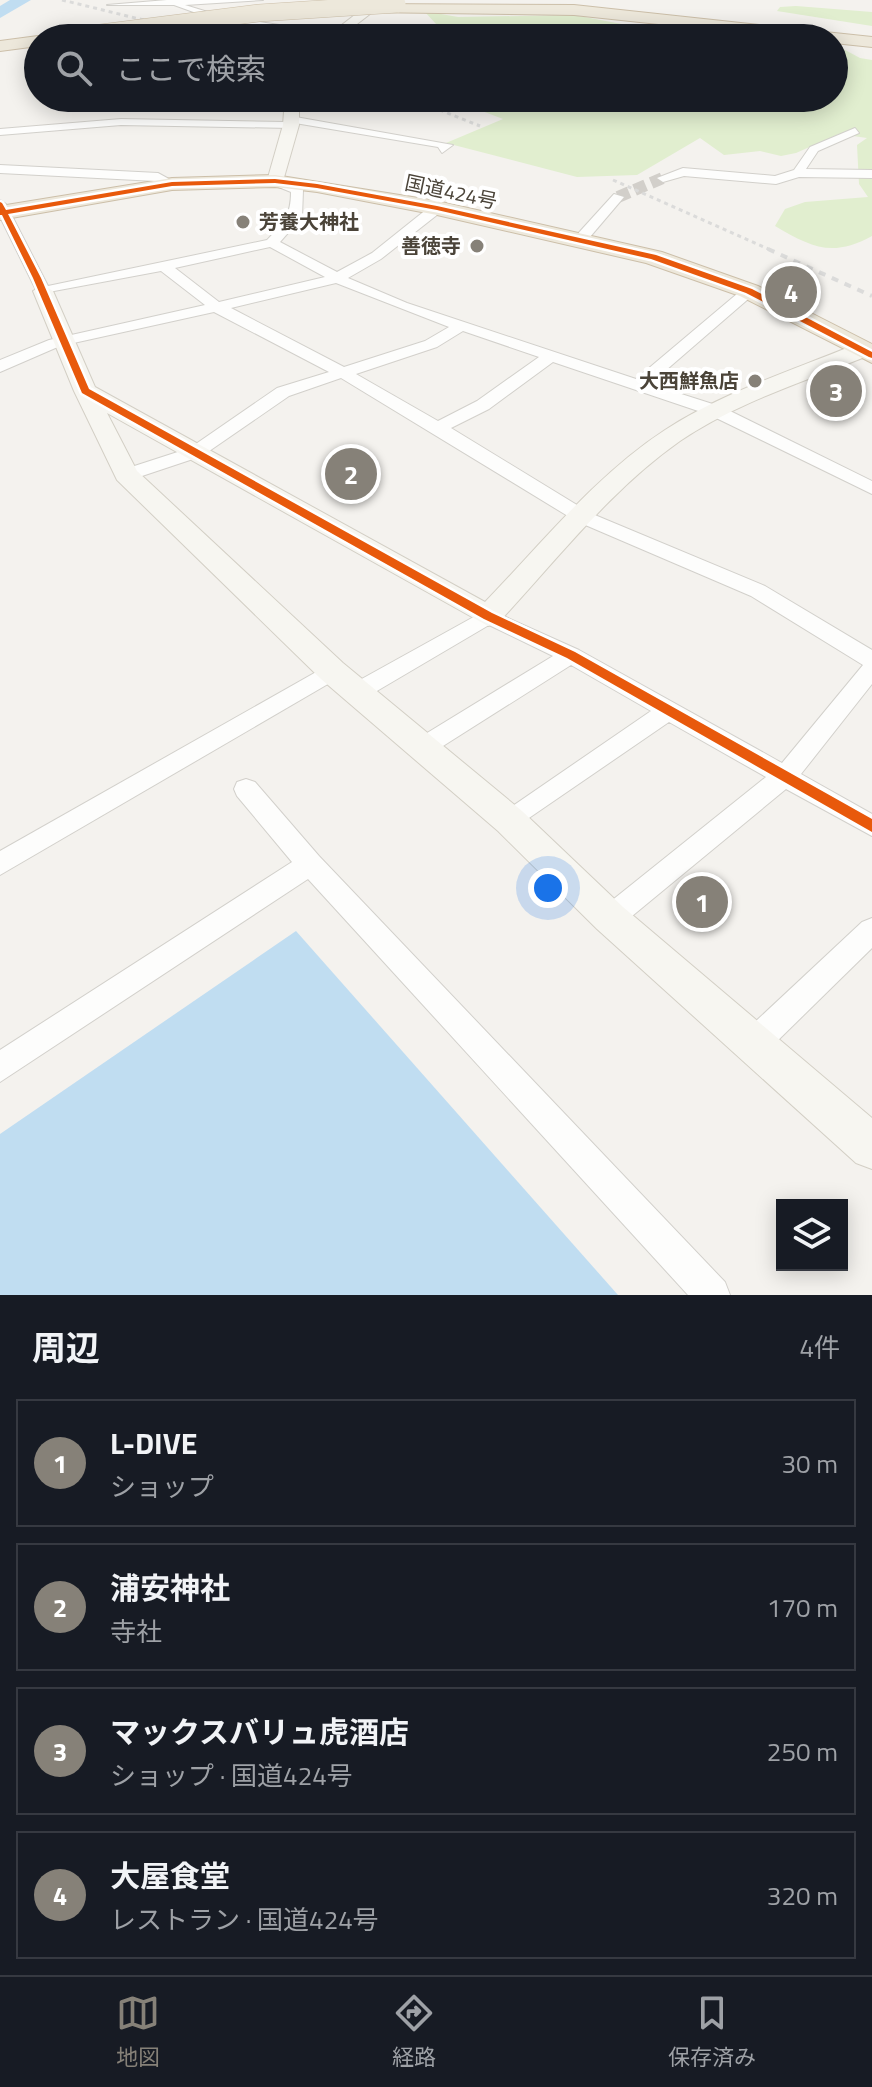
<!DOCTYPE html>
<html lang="ja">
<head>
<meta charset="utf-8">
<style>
	:root { --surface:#171b24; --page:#20242c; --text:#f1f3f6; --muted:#9ea1a6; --line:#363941; --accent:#868178 }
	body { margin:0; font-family:"Titillium Web","Noto Sans JP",sans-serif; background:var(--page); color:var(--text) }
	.controls { position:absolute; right:24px; bottom:24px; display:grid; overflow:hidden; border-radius:0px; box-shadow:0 4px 20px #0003 }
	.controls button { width:72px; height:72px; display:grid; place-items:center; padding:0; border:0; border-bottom:2px solid var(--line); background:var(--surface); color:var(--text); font:40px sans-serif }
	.you { position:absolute; left:548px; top:888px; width:28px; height:28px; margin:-20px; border:6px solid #fff; border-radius:50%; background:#1a73e8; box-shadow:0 0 0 12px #1a73e833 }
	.badge { display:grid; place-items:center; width:52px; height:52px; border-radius:50%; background:var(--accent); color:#fff; font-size:26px; font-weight:700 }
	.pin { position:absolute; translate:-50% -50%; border:4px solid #fff; box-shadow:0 2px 8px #0006 }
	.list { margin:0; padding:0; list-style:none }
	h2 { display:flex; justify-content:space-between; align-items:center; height:104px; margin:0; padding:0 32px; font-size:34px }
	h2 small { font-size:26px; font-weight:400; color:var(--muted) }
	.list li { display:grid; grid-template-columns:52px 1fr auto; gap:24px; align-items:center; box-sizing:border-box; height:128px; margin:0 16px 16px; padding:0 16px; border:2px solid var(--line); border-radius:0px }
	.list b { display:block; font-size:30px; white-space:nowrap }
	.list p { margin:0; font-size:26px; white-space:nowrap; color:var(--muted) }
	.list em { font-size:26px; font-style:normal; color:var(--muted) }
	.icon { flex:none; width:44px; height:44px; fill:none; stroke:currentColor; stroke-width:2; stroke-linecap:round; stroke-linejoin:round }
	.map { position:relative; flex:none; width:872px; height:1295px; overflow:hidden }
	.search { position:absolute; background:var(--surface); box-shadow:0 4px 20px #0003; left:24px; right:24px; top:24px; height:88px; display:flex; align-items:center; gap:20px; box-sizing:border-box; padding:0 28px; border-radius:44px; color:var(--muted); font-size:30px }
	.sheet { height:680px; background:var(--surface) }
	nav { display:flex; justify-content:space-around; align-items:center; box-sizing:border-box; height:112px; border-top:2px solid var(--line); background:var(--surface); font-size:22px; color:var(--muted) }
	nav a { display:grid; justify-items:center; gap:4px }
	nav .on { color:var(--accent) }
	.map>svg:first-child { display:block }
	.green { fill:#e1eecf }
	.water { fill:#c0ddf1 }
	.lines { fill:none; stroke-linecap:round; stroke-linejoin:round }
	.river { fill:#c0ddf1; fill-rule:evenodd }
	.street-tunnel { stroke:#d2cfca; stroke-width:12; stroke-dasharray:12 6; stroke-linecap:butt }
	.street-casing { stroke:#d2d0cb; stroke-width:2 }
	.secondary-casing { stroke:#d3cfc5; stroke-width:2 }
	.highway-casing { stroke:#ccbfa9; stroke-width:2 }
	.street { fill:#fdfdfc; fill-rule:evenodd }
	.secondary { fill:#f7f6f1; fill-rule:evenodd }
	.highway { fill:#ede8db; fill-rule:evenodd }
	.rail-far1 { stroke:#dbdbda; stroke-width:3; stroke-dasharray:4 4; stroke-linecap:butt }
	.rail { stroke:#dbdbda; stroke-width:4; stroke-dasharray:7 7; stroke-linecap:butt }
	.highway-bridge-casing { stroke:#ccbfa9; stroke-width:18; stroke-linecap:butt }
	.highway-bridge { stroke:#ede8db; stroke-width:17 }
	.cycleway-casing { stroke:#fff; stroke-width:5 }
	.cycleway { fill:#e8590c; fill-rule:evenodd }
	.poi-dot { fill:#868178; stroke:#fff; stroke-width:3 }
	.labels { text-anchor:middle; stroke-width:8; stroke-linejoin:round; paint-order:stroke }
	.far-street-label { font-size:20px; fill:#4b4439; stroke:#fff }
	.far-poi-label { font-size:20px; font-weight:bold; fill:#4b4439; stroke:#fff; text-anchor:end }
</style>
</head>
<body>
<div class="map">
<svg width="872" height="1295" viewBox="0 0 872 1295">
	<rect width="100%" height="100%" fill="#f4f2ee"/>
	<g class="green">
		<path d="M 796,6 L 872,12 L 872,26 L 777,11 L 780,7 Z"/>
		<path d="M 424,11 L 458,17 L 574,15 L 643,28 L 787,38 L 449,38 Z"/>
		<path d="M 834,44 L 860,58 L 872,60 L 872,236 C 832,258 811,247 775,226 L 785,209 L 805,202 L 868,197 L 859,184 L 857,145 L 867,138 L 839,134 L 796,153 L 781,156 L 760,151 L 724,155 L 700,138 L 637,175 L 577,177 L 446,143 L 503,119 L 448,98 L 834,98 Z"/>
	</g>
	<path class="water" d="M 296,931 L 618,1295 L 0,1295 L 0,1134 Z"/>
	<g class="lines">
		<path class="river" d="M 10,0 L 31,0 L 0,18 L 0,6 Z"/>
		<path class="street-tunnel" d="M 618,197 L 663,178"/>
		<g class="street-casing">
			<g id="street">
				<path d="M 263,0 L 185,5 L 224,17 L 341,34 L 336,37 L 224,23 L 174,5 L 107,5 L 167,0 Z"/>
				<path d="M 290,116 L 453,145 L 442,153 L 438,147 L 295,123 L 291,128 L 121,125 L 0,135 L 0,129 L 121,119 L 287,122 L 284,119 Z"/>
				<path d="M 855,128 L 859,133 L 818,151 L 806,169 L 872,170 L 872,178 L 799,177 L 776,184 L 684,176 L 663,182 L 657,178 L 683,168 L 775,176 L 794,170 L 810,147 Z"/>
				<path d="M 0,165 L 158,173 L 178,184 L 172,188 L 156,181 L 0,173 Z"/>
				<path d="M 271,178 L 279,178 L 303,190 L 302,217 L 280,242 L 337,272 L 372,253 L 432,205 L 442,205 L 442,211 L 381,259 L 348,278 L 407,303 L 636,379 L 744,288 L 754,288 L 754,294 L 650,384 L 722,407 L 872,481 L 872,494 L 710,415 L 553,362 L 489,409 L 451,428 L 590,513 L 765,586 L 872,650 L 872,684 L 801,774 L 872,814 L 872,836 L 786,789 L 620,926 L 610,930 L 600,926 L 596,918 L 600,910 L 766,777 L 669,722 L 510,831 L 501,828 L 497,821 L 501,814 L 651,711 L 571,665 L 432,753 L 414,753 L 411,747 L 414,741 L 553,656 L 489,625 L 365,698 L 349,698 L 346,692 L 349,686 L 488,609 L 579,650 L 782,763 L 863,665 L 751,596 L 576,521 L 341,378 L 289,396 L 202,456 L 133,479 L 119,479 L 119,471 L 190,448 L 277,388 L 329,372 L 214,312 L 60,346 L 0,372 L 0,360 L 49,340 L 205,305 L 161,271 L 38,294 L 0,217 L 0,200 L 6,204 L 48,286 L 267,240 C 283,223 291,216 291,192 L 271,184 ZM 270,247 L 325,277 L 219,302 L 175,268 ZM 336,283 L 449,327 L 425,341 L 344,367 L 231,308 ZM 463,331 L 539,357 L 477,401 L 438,421 L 356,374 L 437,347 Z"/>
				<path d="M 614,194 L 624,197 L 584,244 L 574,244 L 574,238 Z"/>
				<path d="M 332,663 L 340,665 L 343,671 L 340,677 L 0,875 L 0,851 Z"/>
				<path d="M 246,779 L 255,782 L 319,856 L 725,1282 L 730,1295 L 688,1295 L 308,879 L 0,1082 L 0,1050 L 292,862 L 237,796 L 234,789 L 237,782 Z"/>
				<path d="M 872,918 L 872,948 L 763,1055 L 752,1059 L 741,1055 L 737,1045 L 741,1035 L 862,922 Z"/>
			</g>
		</g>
		<g class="secondary-casing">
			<g id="secondary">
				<path d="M 374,0 L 388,0 L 339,38 L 325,38 Z"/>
				<path d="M 285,98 L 299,98 L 299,125 L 283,181 L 275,186 L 267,181 L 283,125 Z"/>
				<path d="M 43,285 L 53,291 L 95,387 L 485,602 C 542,543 596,475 665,430 C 723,392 791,371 854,345 L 870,345 L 870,355 C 806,381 737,402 680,441 C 610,490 556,561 498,623 L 488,626 L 107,413 L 137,471 L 343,663 L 522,811 L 623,907 L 872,1118 L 872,1169 L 856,1163 L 597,929 L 498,831 L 321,679 L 117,480 L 74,391 L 33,291 Z"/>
			</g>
		</g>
		<g class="highway-casing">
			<g id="highway">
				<path d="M 371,4 L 574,5 L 872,37 L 872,47 L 834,43 L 834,38 L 790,38 L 574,15 L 366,12 L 363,9 Z"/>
				<path d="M 38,36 L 44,38 L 38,38 L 38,46 L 0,51 L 0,41 Z"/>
				<path d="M 275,175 L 437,201 L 662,252 L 758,286 L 872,344 L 872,363 L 740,296 L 646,263 L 437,215 L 317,192 L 275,187 L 172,190 L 0,220 L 0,206 L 172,178 Z"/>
			</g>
		</g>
		<use href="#street" class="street"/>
		<use href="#secondary" class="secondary"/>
		<use href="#highway" class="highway"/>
		<g class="rail-far1">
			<path d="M 62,0 L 217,38"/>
			<path d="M 410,98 L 480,126"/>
			<path d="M 613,180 L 773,251"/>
		</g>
		<path class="rail" d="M 768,249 L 872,296"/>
		<g class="highway-bridge-casing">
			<path id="highway-bridge" d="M 61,38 L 259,13 L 397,4"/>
		</g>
		<use href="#highway-bridge" class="highway-bridge"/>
		<g class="cycleway-casing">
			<path id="cycleway" d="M 275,179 L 317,184 L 437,206 L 656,255 L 752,289 L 872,352 L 872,358 L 869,357 L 746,293 L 651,259 L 437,210 L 317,188 L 275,183 L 172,186 L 8,214 L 41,278 L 89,389 L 492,613 L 575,652 L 872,819 L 872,832 L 567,658 L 484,619 L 82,393 L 33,278 L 2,215 L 0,215 L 0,202 L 2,203 L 6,210 L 172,182 Z"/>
		</g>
		<use href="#cycleway" class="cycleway"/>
	</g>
	<g class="poi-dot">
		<circle cx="243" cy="222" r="8"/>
		<circle cx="477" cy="246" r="8"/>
		<circle cx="755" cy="381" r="8"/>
	</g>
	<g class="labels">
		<g class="far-street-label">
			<text transform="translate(451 192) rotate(12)" y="7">国道424号</text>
		</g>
		<g class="far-poi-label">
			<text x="259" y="229" text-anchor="start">芳養大神社</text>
			<text x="461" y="253">善徳寺</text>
			<text x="739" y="388">大西鮮魚店</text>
		</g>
	</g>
</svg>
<div class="controls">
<button><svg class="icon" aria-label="layers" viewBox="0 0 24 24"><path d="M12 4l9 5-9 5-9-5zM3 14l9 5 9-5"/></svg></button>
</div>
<div class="you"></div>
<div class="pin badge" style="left:702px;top:902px">1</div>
<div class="pin badge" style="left:351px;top:474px">2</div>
<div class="pin badge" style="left:836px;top:391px">3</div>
<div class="pin badge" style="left:791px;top:292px">4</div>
<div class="search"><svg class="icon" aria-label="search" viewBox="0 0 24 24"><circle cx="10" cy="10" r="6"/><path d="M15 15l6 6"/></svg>ここで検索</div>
</div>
<section class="sheet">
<h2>周辺<small>4件</small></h2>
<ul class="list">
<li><span class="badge">1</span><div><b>L-DIVE</b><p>ショップ</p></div><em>30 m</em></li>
<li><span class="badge">2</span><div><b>浦安神社</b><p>寺社</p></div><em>170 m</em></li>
<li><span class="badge">3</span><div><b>マックスバリュ虎酒店</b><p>ショップ · 国道424号</p></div><em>250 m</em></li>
<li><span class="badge">4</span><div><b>大屋食堂</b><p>レストラン · 国道424号</p></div><em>320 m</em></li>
</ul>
</section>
<nav>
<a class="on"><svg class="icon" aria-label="map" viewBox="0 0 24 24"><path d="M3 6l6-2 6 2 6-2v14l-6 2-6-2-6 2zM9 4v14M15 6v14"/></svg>地図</a>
<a><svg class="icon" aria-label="directions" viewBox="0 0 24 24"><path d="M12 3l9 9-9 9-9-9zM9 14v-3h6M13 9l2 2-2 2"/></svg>経路</a>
<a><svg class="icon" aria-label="saved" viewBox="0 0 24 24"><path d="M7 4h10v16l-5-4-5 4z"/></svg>保存済み</a>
</nav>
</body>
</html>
